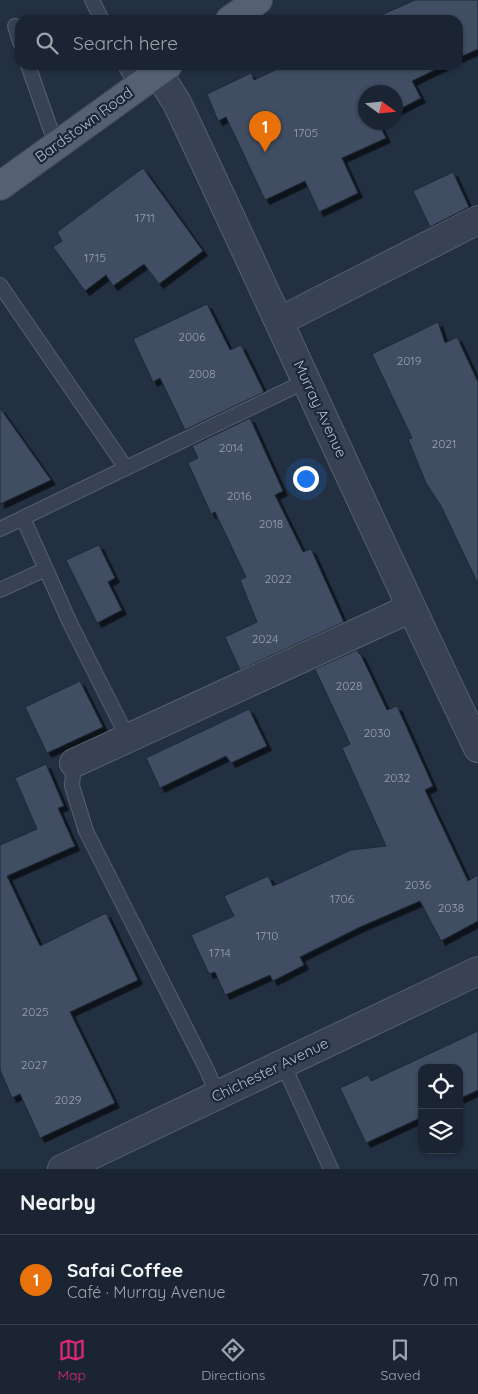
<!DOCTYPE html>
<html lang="en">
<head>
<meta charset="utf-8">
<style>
	:root { --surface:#1a2432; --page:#232c3a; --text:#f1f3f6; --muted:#9fa4ac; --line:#38414d; --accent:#db2777 }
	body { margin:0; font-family:Quicksand,sans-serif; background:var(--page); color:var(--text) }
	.controls { position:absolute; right:15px; bottom:15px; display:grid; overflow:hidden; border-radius:10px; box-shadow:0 1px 4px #0004 }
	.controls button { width:45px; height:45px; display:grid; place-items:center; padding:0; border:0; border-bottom:1px solid var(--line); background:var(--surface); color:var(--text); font:25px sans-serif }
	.compass { position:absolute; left:358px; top:85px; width:45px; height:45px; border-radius:50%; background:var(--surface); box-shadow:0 1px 4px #0004; rotate:105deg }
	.you { position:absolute; left:305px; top:478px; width:18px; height:18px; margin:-12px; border:4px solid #fff; border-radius:50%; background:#1a73e8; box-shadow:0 0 0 8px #1a73e833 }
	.badge { display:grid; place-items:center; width:32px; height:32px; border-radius:50%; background:var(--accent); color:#fff; font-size:16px; font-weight:700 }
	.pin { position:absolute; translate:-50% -41px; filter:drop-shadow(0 1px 2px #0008) }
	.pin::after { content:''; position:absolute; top:26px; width:18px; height:15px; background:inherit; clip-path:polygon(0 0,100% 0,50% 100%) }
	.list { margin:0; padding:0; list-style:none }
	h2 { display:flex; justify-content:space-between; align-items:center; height:65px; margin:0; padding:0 20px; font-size:21px }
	h2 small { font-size:16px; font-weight:400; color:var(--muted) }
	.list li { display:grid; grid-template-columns:32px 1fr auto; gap:15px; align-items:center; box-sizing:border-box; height:90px; padding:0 20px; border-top:1px solid var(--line) }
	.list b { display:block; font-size:19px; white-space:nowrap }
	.list p { margin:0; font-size:16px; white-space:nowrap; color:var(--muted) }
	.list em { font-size:16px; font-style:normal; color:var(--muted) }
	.icon { flex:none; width:28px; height:28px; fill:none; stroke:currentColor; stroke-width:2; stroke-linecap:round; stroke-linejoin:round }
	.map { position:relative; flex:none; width:478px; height:1169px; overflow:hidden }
	.search { position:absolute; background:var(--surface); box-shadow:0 1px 4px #0004; left:15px; right:15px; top:15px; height:55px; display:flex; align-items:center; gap:12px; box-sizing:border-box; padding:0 18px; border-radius:15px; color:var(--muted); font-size:19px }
	.sheet { height:155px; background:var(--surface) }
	nav { display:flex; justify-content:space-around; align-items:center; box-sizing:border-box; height:70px; border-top:1px solid var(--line); background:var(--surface); font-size:14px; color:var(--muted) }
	nav a { display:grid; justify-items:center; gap:2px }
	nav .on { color:var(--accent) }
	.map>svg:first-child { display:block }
	.building { fill:#3f4e62; stroke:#1e2939; filter:url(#shadow) }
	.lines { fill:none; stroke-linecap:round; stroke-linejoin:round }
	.lane-casing { stroke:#55606f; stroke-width:16 }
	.street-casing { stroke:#55606f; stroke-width:30 }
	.primary-casing { stroke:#414b5b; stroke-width:30 }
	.lane { stroke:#384252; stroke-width:14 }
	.street { stroke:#384252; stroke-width:28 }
	.primary { stroke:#556172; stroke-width:28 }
	.labels { text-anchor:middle; stroke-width:4.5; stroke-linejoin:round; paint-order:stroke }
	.number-label { font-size:12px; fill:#97a1b2 }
	.street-label { font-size:15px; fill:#b4bdcc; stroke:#1c2737 }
</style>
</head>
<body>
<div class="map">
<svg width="478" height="1169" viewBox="0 0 478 1169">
	<defs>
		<filter id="shadow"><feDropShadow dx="4.5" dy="4.5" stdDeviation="0" flood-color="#0009"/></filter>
	</defs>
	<rect width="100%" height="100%" fill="#233042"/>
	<g class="building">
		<path d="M 415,0 L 478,0 L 478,49 L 458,58 L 458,20 L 370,20 Z"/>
		<path d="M 286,65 L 445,65 L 412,81 L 421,98 L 396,111 L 396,92 L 366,92 L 366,122 L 378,122 L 386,138 L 342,158 L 358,193 L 319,212 L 305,181 L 265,200 L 226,117 L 218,121 L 207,94 L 251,73 L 254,80 Z"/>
		<path d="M 143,168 L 203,251 L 159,284 L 144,264 L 113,286 L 106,275 L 85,291 L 53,247 L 62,241 L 57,232 Z"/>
		<path d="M 453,172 L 469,207 L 430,227 L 413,191 Z"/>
		<path d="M 207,304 L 230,350 L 241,345 L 264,392 L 185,430 L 160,378 L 153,382 L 133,339 Z"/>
		<path d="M 438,322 L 445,343 L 457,337 L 478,382 L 478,584 L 441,506 L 426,483 L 408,439 L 412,438 L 372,354 Z"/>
		<path d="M 0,408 L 51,480 L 0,504 Z"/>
		<path d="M 250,418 L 283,491 L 275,495 L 303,552 L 311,549 L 344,622 L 240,670 L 225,637 L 257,622 L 240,580 L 246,577 L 215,512 L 211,514 L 188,463 L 198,458 L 192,446 Z"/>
		<path d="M 99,545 L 115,578 L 108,582 L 122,610 L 97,623 L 66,560 Z"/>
		<path d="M 357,650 L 359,654 L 360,653 L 387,710 L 397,706 L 433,786 L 425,790 L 468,881 L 478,875 L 478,921 L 441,941 L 420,901 L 360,927 L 300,957 L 304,965 L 273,981 L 270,975 L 225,995 L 215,972 L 209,974 L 191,935 L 234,916 L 224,896 L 268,876 L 273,886 L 351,850 L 386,846 L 342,748 L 350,744 L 315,669 Z"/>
		<path d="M 80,681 L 103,727 L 47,753 L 25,707 Z"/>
		<path d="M 249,709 L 267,746 L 231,763 L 226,756 L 160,788 L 146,758 Z"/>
		<path d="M 46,764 L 64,806 L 58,808 L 75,846 L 7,876 L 40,946 L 106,913 L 138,980 L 70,1012 L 115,1103 L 40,1138 L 20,1094 L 12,1098 L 0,1070 L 0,845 L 37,829 L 15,778 Z"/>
		<path d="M 478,1031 L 478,1090 L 459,1099 L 459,1068 L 422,1068 L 422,1117 L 366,1143 L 340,1088 L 368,1075 L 371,1081 Z"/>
	</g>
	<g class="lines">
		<g class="lane-casing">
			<g id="lane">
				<path d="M 92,0 L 102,20"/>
				<path d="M 15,26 L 20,42"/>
				<path d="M 28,65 L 56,145"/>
				<path d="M 125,65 L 137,87"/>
				<path d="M 0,285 L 126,468"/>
				<path d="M 23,518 L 70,623 L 128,738"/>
				<path d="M 0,529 L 308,380"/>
				<path d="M 0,590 L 46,569"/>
				<path d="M 74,763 L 72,786 L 86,831 L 207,1070 L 218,1096"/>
				<path d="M 283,1064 L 331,1169"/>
			</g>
		</g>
		<g class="street-casing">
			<g id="street">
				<path d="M 158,73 L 177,103 C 278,317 375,534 478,748"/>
				<path d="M 280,321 L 478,220"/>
				<path d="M 74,763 L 411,608"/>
				<path d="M 62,1169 L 478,971"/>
			</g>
		</g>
		<g class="primary-casing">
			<g id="primary">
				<path d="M 230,20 L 258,0"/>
				<path d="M 0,186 L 168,65"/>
			</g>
		</g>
		<use href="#lane" class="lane"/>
		<use href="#street" class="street"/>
		<use href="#primary" class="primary"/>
	</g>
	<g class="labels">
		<g class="number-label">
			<text x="306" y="137">1705</text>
			<text x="145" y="222">1711</text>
			<text x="95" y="262">1715</text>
			<text x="192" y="341">2006</text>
			<text x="409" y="365">2019</text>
			<text x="202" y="378">2008</text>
			<text x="444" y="448">2021</text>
			<text x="231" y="452">2014</text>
			<text x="239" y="500">2016</text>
			<text x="271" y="528">2018</text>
			<text x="278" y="583">2022</text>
			<text x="265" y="643">2024</text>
			<text x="349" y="690">2028</text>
			<text x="377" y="737">2030</text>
			<text x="397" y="782">2032</text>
			<text x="418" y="889">2036</text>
			<text x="342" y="903">1706</text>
			<text x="451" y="912">2038</text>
			<text x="267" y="940">1710</text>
			<text x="220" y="957">1714</text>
			<text x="35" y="1016">2025</text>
			<text x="34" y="1069">2027</text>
			<text x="68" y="1104">2029</text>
		</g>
		<g class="street-label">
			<text transform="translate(84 125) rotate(-36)" y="5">Bardstown Road</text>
			<text transform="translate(320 409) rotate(65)" y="5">Murray Avenue</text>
			<text transform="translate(270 1070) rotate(-26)" y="5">Chichester Avenue</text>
		</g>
	</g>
</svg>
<div class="controls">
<button><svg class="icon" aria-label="locate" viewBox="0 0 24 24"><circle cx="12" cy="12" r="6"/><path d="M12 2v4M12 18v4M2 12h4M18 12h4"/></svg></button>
<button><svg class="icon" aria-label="layers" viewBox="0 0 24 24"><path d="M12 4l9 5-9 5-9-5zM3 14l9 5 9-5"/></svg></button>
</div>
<svg class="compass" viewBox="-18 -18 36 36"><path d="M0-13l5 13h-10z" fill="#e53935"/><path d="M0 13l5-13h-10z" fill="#9fa4ac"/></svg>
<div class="you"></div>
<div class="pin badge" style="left:265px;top:152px;background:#e8710a">1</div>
<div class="search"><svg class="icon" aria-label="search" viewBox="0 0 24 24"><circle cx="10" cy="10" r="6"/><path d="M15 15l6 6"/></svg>Search here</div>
</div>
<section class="sheet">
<h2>Nearby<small></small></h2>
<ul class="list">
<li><span class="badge" style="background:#e8710a">1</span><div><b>Safai Coffee</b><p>Café · Murray Avenue</p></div><em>70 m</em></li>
</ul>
</section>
<nav>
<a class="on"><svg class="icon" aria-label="map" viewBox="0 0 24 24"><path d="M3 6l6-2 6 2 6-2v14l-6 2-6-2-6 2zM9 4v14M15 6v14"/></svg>Map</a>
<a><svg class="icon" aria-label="directions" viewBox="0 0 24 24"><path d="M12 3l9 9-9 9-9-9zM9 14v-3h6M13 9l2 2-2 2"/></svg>Directions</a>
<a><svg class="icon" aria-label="saved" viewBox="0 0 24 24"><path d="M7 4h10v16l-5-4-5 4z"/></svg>Saved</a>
</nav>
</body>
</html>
